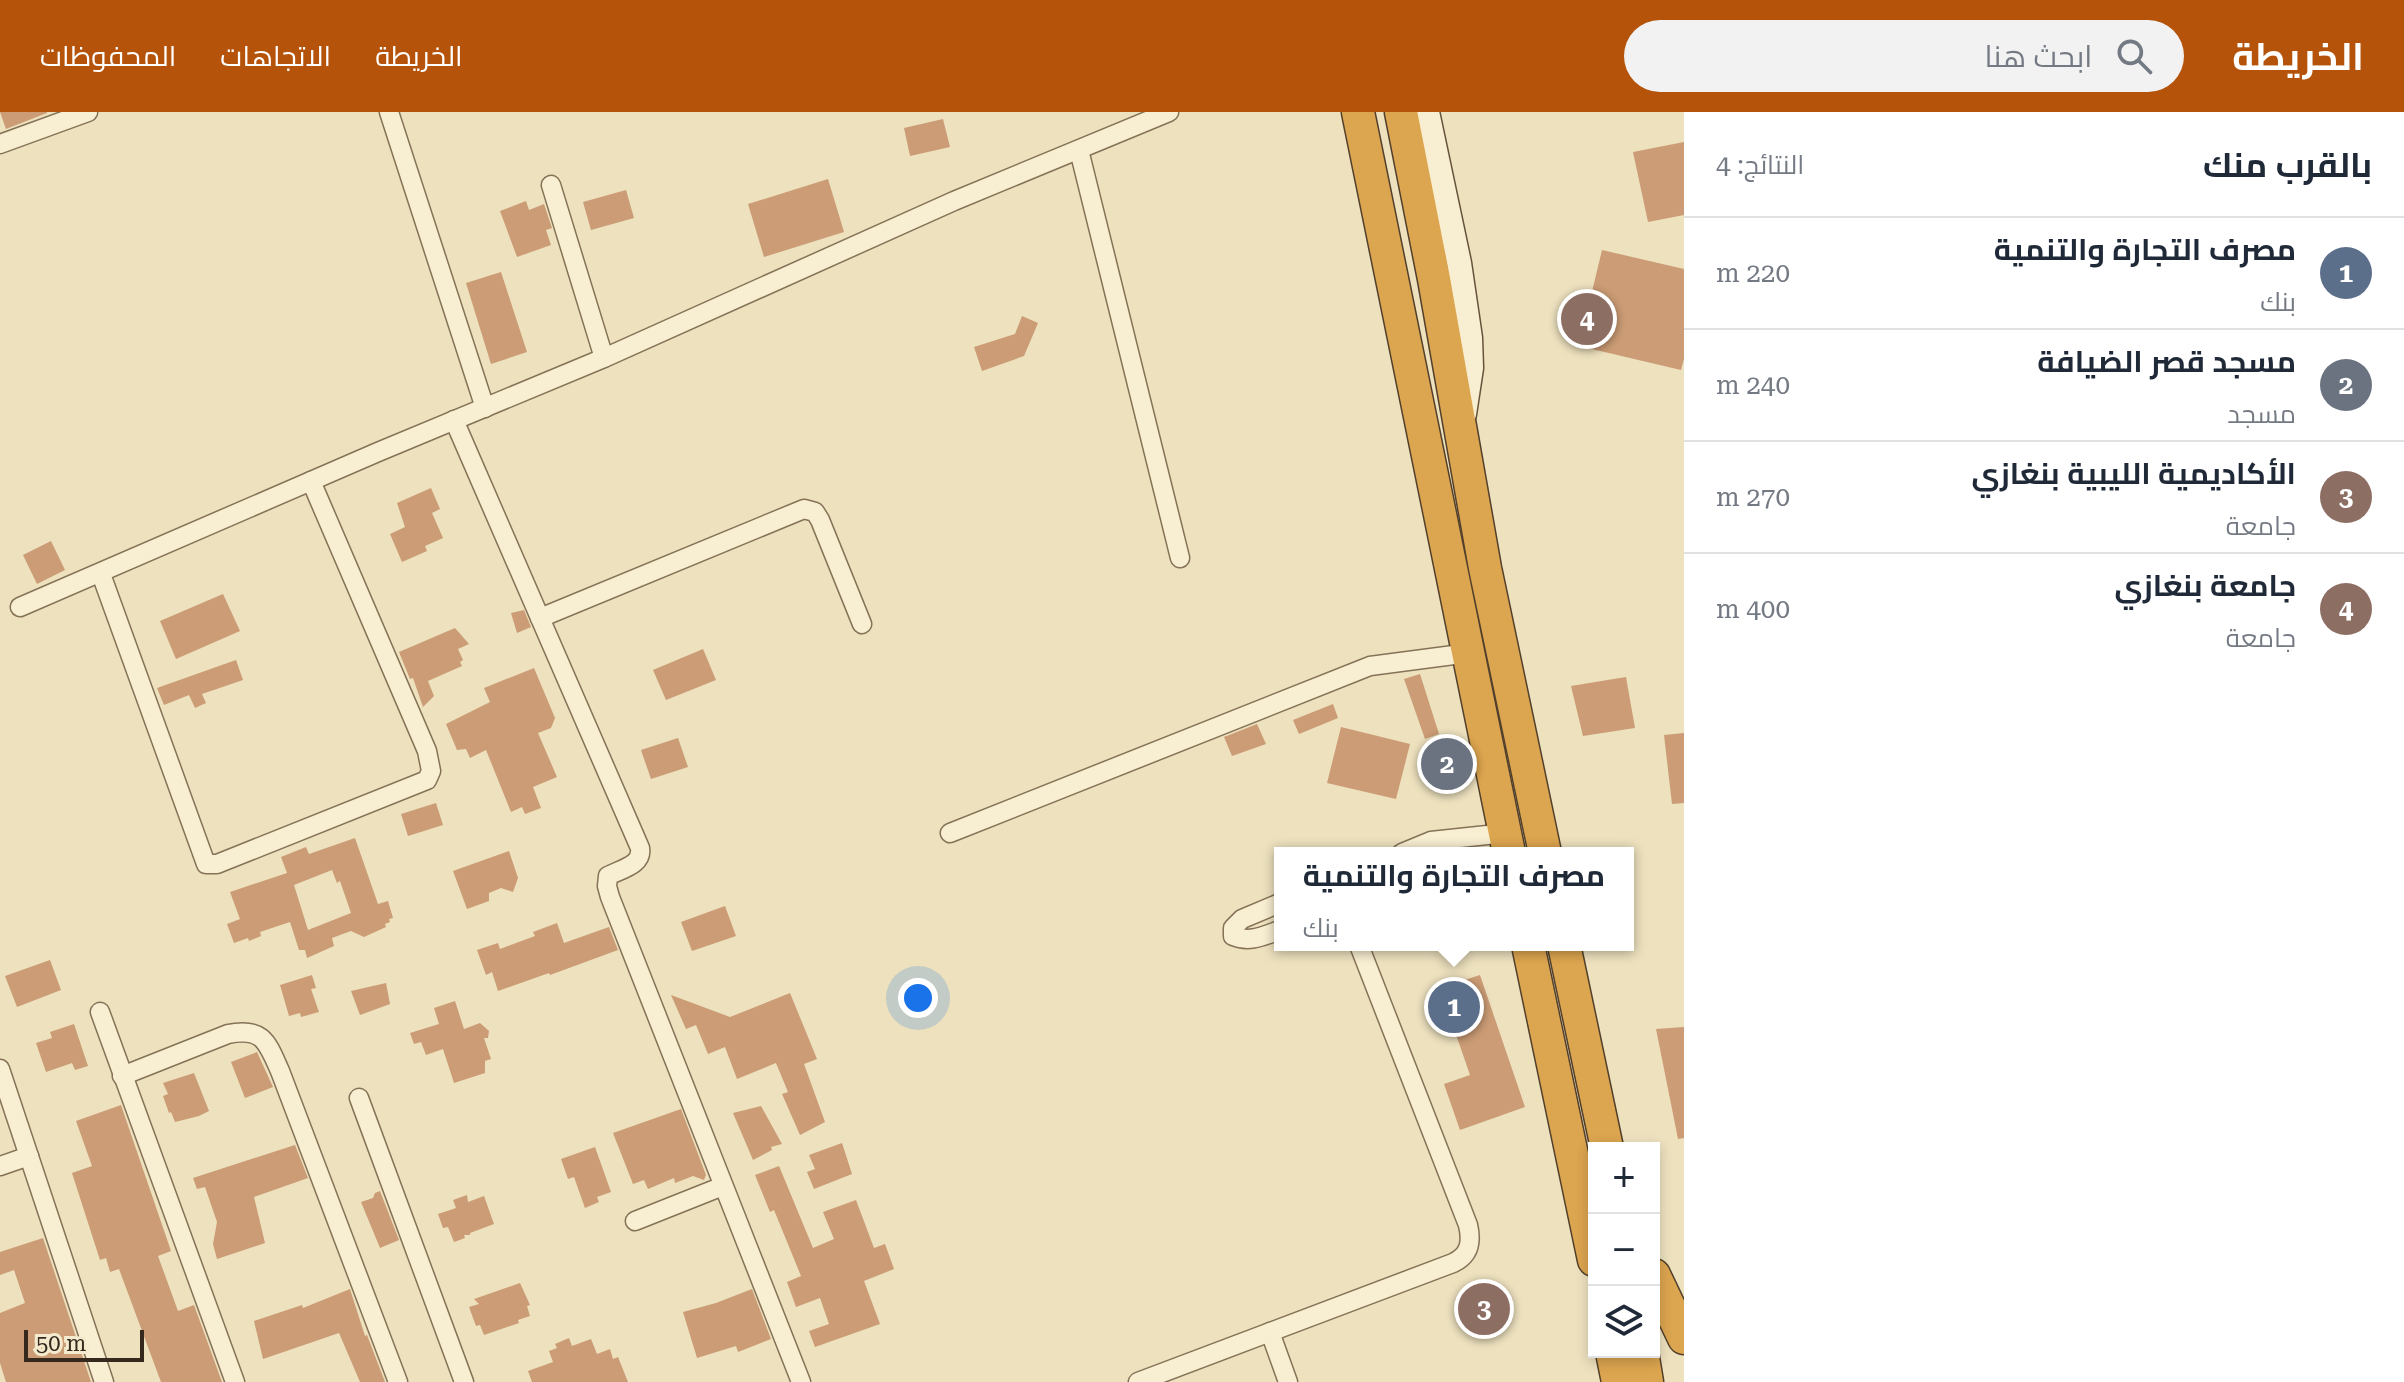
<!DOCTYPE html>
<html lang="ar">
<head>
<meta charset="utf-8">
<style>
	:root { --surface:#fff; --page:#f2f2f3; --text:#1f2937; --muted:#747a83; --line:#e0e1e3; --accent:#b45309 }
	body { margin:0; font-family:"Roboto Serif",Cairo,serif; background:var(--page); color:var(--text); direction:rtl }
	.controls { position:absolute; right:24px; bottom:24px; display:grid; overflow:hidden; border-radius:0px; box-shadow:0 4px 12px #0003 }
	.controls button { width:72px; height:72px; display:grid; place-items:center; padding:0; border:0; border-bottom:2px solid var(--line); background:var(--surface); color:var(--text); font:40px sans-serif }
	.scale { position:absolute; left:24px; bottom:20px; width:120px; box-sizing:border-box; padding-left:8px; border:4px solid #34291c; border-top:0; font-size:22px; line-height:28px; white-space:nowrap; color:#34291c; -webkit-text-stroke:6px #f4ebce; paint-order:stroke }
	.you { position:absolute; left:918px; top:886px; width:28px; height:28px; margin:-20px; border:6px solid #fff; border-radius:50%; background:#1a73e8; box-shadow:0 0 0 12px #1a73e833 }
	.badge { display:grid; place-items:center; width:52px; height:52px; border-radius:50%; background:var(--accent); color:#fff; font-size:26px; font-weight:700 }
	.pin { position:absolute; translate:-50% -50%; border:4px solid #fff; box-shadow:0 2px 8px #0006 }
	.popup { position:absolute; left:1274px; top:735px; width:360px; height:104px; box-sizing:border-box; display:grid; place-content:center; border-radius:0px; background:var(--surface); filter:drop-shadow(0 2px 6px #0005); font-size:26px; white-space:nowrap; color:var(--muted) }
	.popup b { font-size:30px; color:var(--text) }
	.popup::after { content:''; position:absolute; left:50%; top:100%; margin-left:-16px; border:16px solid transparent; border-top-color:var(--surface) }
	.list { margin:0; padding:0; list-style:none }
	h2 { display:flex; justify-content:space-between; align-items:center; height:104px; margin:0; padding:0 32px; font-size:34px }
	h2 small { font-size:26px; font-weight:400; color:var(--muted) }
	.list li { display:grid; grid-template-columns:52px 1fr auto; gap:24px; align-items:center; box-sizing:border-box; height:112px; padding:0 32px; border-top:2px solid var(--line) }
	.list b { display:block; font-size:30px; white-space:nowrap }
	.list p { margin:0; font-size:26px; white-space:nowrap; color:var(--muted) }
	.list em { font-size:26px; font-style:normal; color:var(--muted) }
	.icon { flex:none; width:44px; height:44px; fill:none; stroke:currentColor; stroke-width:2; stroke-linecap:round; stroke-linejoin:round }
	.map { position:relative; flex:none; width:1684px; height:1270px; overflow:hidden; direction:ltr }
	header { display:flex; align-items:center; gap:48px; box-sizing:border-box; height:112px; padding:0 40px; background:var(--accent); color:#fff }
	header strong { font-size:38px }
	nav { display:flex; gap:44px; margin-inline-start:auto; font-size:28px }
	.search { width:560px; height:72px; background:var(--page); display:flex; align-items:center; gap:20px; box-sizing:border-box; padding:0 28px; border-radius:44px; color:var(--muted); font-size:30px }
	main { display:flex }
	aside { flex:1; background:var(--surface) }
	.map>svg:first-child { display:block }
	.building { fill:#cb9c75; fill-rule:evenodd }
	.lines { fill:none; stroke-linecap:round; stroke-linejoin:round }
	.street-casing { stroke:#857257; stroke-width:21 }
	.secondary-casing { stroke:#66533b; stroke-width:27 }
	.highway-casing { stroke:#52402c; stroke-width:35 }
	.street { stroke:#f8eed1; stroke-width:18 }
	.secondary { stroke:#f8eed1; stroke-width:24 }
	.highway { stroke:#dca54f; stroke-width:32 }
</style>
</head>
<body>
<header>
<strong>الخريطة</strong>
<div class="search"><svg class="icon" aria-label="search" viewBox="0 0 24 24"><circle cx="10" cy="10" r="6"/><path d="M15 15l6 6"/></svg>ابحث هنا</div>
<nav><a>الخريطة</a><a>الاتجاهات</a><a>المحفوظات</a></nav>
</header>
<main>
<aside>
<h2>بالقرب منك<small>النتائج: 4</small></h2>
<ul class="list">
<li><span class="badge" style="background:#5c6f8a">1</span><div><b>مصرف التجارة والتنمية</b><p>بنك</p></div><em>220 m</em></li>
<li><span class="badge" style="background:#6b7280">2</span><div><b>مسجد قصر الضيافة</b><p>مسجد</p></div><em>240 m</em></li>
<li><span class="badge" style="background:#8d6e63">3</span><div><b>الأكاديمية الليبية بنغازي</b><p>جامعة</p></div><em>270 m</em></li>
<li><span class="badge" style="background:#8d6e63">4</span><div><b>جامعة بنغازي</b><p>جامعة</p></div><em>400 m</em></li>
</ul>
</aside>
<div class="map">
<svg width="1684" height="1270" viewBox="0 0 1684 1270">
	<rect width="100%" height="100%" fill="#ede1be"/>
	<g class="building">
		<path d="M 0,0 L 47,0 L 47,1 L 6,17 Z"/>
		<path d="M 943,7 L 950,35 L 910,44 L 904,16 Z"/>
		<path d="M 1684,30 L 1684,103 L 1648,110 L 1633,40 Z"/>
		<path d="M 828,67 L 844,120 L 764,145 L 748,92 Z"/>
		<path d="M 626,78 L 634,106 L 591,118 L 583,90 Z"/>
		<path d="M 526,89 L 529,98 L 544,92 L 552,116 L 546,118 L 551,133 L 517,145 L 500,99 Z"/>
		<path d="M 1602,138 L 1684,157 L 1684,247 L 1681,258 L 1579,234 Z"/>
		<path d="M 501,160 L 527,240 L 491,252 L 466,171 Z"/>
		<path d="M 1022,204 L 1038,211 L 1024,244 L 982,259 L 974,235 L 1015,222 Z"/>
		<path d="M 431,376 L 440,397 L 432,401 L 443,426 L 425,434 L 427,439 L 402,450 L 390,422 L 405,415 L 397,391 Z"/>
		<path d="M 51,429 L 65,458 L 37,472 L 23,443 Z"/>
		<path d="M 223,482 L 240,519 L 176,547 L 160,509 Z"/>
		<path d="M 524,498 L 531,515 L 517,521 L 511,501 Z"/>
		<path d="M 455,516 L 469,532 L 458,537 L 463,548 L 460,550 L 462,554 L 428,569 L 434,584 L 423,595 L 413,566 L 410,567 L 399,540 Z"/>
		<path d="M 703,537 L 716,568 L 666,588 L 653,558 Z"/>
		<path d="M 236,548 L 243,568 L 202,582 L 206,591 L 195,596 L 189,583 L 164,593 L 157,576 Z"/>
		<path d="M 534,556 L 555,606 L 551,616 L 538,621 L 557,665 L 533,675 L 541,696 L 525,702 L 522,695 L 511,700 L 486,638 L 470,646 L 466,637 L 457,638 L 446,612 L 490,590 L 484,576 Z"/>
		<path d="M 1420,562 L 1439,622 L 1425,627 L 1404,567 Z"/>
		<path d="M 1626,565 L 1635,616 L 1583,624 L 1571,574 Z"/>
		<path d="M 1333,592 L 1338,606 L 1299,622 L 1293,608 Z"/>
		<path d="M 1257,612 L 1266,632 L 1232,644 L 1224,625 Z"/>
		<path d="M 1341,615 L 1410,632 L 1396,687 L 1327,671 Z"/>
		<path d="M 1684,621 L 1684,691 L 1672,692 L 1664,623 Z"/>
		<path d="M 678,626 L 688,655 L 651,667 L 641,638 Z"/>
		<path d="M 436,691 L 443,713 L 408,724 L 401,702 Z"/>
		<path d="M 355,726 L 378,792 L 388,789 L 393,806 L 389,807 L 390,810 L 385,812 L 386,815 L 364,825 L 351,819 L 332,826 L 334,834 L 307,846 L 305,838 L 299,838 L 290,810 L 260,820 L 261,824 L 249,829 L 248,826 L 234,831 L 227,812 L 240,807 L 230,780 L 287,761 L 281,745 L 306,735 L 309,742 ZM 332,758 L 337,771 L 340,769 L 351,801 L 308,818 L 294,773 Z"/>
		<path d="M 509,739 L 518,766 L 513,780 L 501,776 L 489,781 L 489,789 L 467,797 L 453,759 Z"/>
		<path d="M 725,794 L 736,824 L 692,839 L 681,810 Z"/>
		<path d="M 557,811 L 564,831 L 609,815 L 618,838 L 550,863 L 549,861 L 498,879 L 492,860 L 486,863 L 477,838 L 498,831 L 500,837 L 535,824 L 533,820 Z"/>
		<path d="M 50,848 L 61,878 L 17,895 L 5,864 Z"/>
		<path d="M 312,863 L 316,876 L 311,877 L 319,900 L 301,905 L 300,901 L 289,904 L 280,873 Z"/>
		<path d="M 1480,863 L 1525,995 L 1460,1018 L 1444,972 L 1470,963 L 1440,876 Z"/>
		<path d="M 386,871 L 390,892 L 360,903 L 351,879 Z"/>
		<path d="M 790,881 L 817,947 L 804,952 L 825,1010 L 800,1023 L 782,982 L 788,980 L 776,951 L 737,967 L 725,935 L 708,942 L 696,913 L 686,917 L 671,883 L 730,905 Z"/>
		<path d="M 455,889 L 464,917 L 480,911 L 489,919 L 488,926 L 484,926 L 491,947 L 485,949 L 485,961 L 454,971 L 443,937 L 426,943 L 421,930 L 414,932 L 410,921 L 439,912 L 434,896 Z"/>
		<path d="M 74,912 L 88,954 L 75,958 L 72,951 L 46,960 L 36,931 L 52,926 L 50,920 Z"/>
		<path d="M 1684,915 L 1684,1026 L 1678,1027 L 1656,917 Z"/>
		<path d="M 257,940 L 273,975 L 245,986 L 231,950 Z"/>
		<path d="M 194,961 L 209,999 L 199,1004 L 175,1010 L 171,1000 L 169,1001 L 163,984 L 168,982 L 163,971 Z"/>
		<path d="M 121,993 L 171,1139 L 158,1144 L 178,1199 L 194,1193 L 222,1270 L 161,1270 L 119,1157 L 110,1160 L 106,1146 L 100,1148 L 72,1061 L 92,1054 L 76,1009 Z"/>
		<path d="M 761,994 L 782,1032 L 771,1035 L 772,1038 L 753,1048 L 733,1001 Z"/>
		<path d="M 681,997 L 706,1063 L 704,1068 L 693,1064 L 675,1071 L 674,1066 L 648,1077 L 644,1068 L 633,1072 L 613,1021 Z"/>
		<path d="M 842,1031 L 852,1062 L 814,1077 L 807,1060 L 815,1057 L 809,1043 Z"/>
		<path d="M 295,1033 L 308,1066 L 254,1085 L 265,1131 L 217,1147 L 213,1132 L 217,1110 L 205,1075 L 197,1077 L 193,1066 Z"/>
		<path d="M 595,1035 L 611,1080 L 597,1085 L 599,1090 L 585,1096 L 574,1065 L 568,1067 L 561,1047 Z"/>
		<path d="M 779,1054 L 813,1136 L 834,1127 L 823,1100 L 856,1088 L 874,1136 L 885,1132 L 894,1157 L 864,1169 L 880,1212 L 815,1235 L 809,1219 L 829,1212 L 820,1186 L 796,1195 L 787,1170 L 801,1164 L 774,1098 L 770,1100 L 755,1063 Z"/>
		<path d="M 380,1079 L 399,1128 L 380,1136 L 361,1090 L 373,1086 L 375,1081 Z"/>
		<path d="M 467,1083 L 468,1090 L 484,1084 L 494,1112 L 470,1121 L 470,1123 L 464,1123 L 465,1126 L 454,1130 L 448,1115 L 443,1116 L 438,1102 L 456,1096 L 453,1088 Z"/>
		<path d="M 43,1126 L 91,1270 L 6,1270 L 0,1251 L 0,1201 L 25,1191 L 14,1158 L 0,1163 L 0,1140 Z"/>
		<path d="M 520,1171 L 530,1193 L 527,1194 L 530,1204 L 518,1208 L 519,1211 L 484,1223 L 480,1213 L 476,1214 L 469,1195 L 479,1192 L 474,1187 Z"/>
		<path d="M 350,1177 L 365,1224 L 367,1223 L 385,1270 L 360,1270 L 339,1221 L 263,1247 L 254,1209 L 302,1193 L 303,1196 Z"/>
		<path d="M 752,1177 L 771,1227 L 738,1240 L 736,1234 L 697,1246 L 683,1200 L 716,1191 Z"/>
		<path d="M 569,1226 L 572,1234 L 591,1227 L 597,1242 L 610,1237 L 613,1247 L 618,1245 L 628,1270 L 532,1270 L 528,1259 L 553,1250 L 549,1239 L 557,1236 L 555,1232 Z"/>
	</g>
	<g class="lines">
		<g class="street-casing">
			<g id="street">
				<path d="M 389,0 L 485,296"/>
				<path d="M 0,32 L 88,0"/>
				<path d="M 1079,38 L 1180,446"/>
				<path d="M 551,73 L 604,246"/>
				<path d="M 454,308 L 640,736 C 643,753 621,757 608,764 L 607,774 L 610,785 L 801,1270"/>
				<path d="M 101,462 L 206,752 L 217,752 L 427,668 L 431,659 L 427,639 L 311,369"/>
				<path d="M 20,495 L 378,340 L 604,246 L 954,89 L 1169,0"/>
				<path d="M 540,506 L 804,397 L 815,400 L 820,408 L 862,512"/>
				<path d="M 950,721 L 1370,554 L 1469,541"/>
				<path d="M 1402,741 L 1431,729 L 1506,721"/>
				<path d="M 1280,791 L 1242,807 L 1233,816 L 1233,824 C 1250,831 1263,824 1280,818"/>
				<path d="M 100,900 L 235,1270"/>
				<path d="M 0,957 L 104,1270"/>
				<path d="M 122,964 L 228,922 C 263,915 267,930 280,959 L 398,1270"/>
				<path d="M 359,986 L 464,1270"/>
				<path d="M 0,1054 L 29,1044"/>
				<path d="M 635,1109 L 723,1074"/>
				<path d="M 1270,1220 L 1288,1270"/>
				<path d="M 1138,1270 L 1453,1151 C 1470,1143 1472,1130 1468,1113 L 1359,833"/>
			</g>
		</g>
		<g class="secondary-casing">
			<path id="secondary" d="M 1427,0 L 1459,151 L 1470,226 L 1471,256 L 1464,302"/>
		</g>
		<g class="highway-casing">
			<g id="highway">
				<path d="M 1358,0 L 1509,741"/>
				<path d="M 1401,0 L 1434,167 L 1485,456 L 1545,741"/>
				<path d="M 1528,833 L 1594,1148"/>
				<path d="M 1564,833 L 1607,1036"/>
				<path d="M 1654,1163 L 1684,1226"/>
				<path d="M 1612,1240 L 1618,1270"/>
				<path d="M 1642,1240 L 1647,1270"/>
			</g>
		</g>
		<use href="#street" class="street"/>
		<use href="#secondary" class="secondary"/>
		<use href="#highway" class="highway"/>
	</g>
</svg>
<div class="controls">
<button>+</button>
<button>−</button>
<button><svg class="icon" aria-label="layers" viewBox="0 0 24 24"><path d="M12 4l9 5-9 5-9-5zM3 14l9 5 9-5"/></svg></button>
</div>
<div class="scale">50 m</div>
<div class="you"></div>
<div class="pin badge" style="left:1454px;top:895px;background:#5c6f8a">1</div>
<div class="popup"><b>مصرف التجارة والتنمية</b>بنك</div>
<div class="pin badge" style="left:1447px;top:652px;background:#6b7280">2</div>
<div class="pin badge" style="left:1484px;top:1197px;background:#8d6e63">3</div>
<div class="pin badge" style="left:1587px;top:207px;background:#8d6e63">4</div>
</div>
</main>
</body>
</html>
